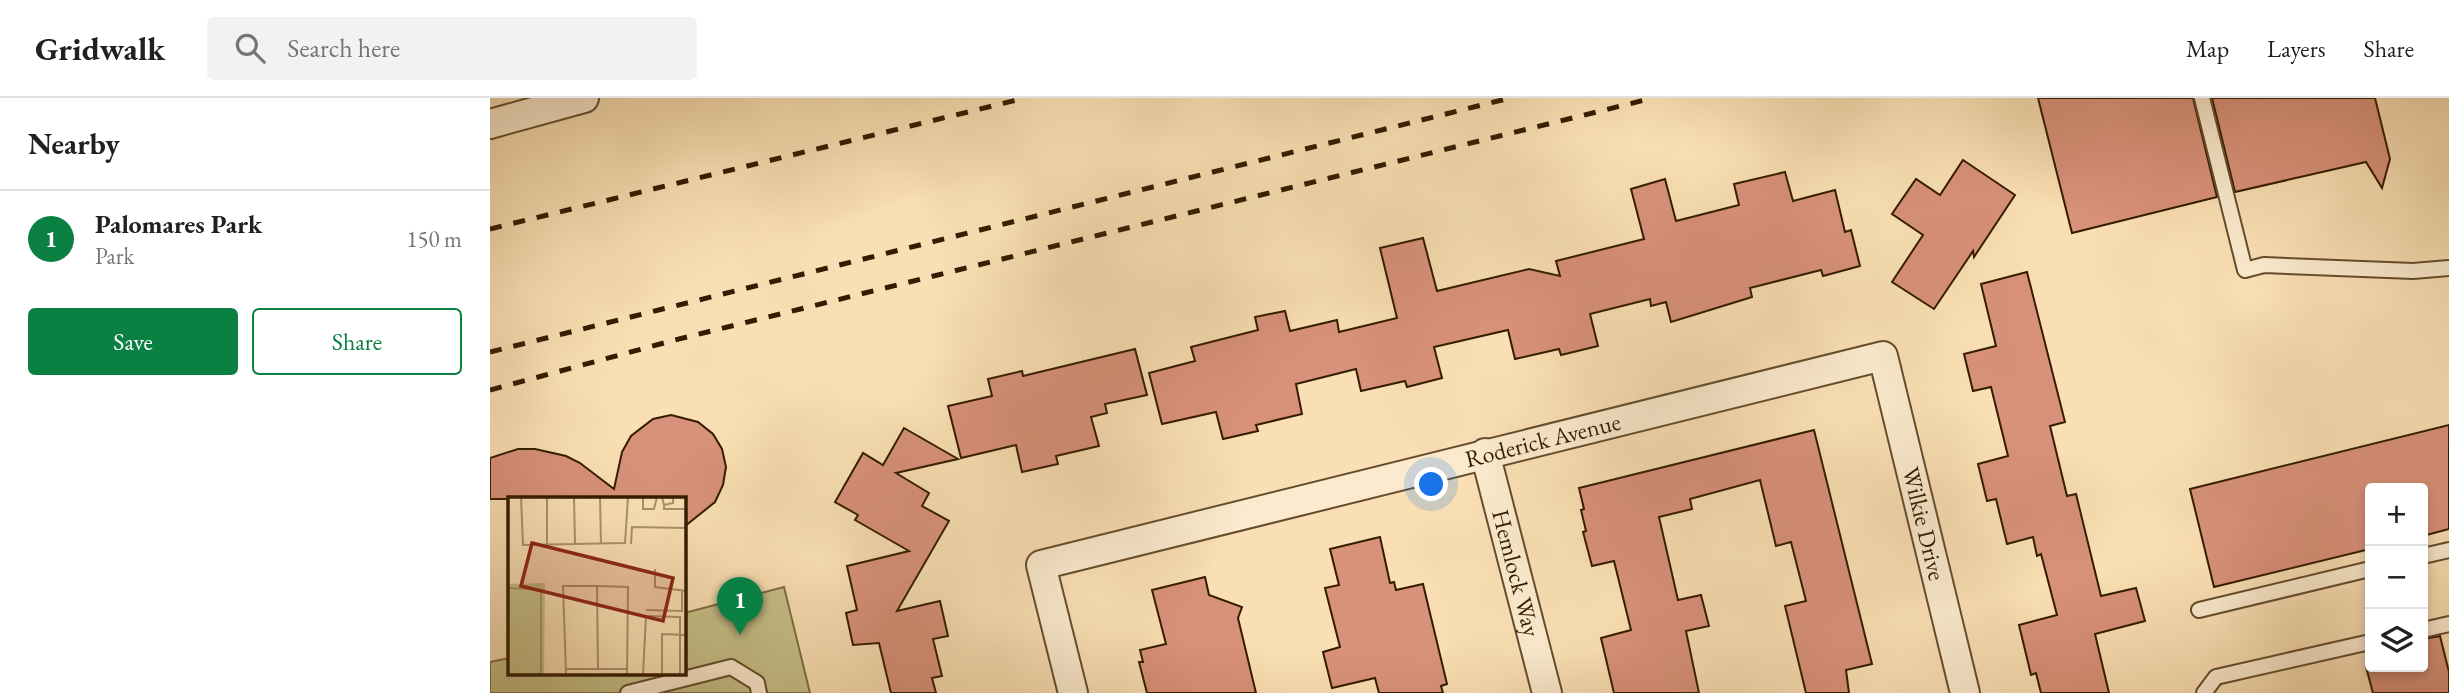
<!DOCTYPE html>
<html lang="en">
<head>
<meta charset="utf-8">
<style>
	:root { --surface:#fff; --page:#f2f2f2; --text:#202124; --muted:#757577; --line:#e0e0e0; --accent:#0b8043 }
	body { margin:0; font-family:"EB Garamond",serif; background:var(--page); color:var(--text) }
	.controls { position:absolute; right:21px; bottom:21px; display:grid; overflow:hidden; border-radius:7px; box-shadow:0 4px 10px #0003 }
	.controls button { width:63px; height:63px; display:grid; place-items:center; padding:0; border:0; border-bottom:2px solid var(--line); background:var(--surface); color:var(--text); font:35px sans-serif }
	.you { position:absolute; left:942px; top:387px; width:24px; height:24px; margin:-18px; border:5px solid #fff; border-radius:50%; background:#1a73e8; box-shadow:0 0 0 10px #1a73e833 }
	.badge { display:grid; place-items:center; width:46px; height:46px; border-radius:50%; background:var(--accent); color:#fff; font-size:23px; font-weight:700 }
	.pin { position:absolute; translate:-50% -58px; filter:drop-shadow(0 2px 4px #0008) }
	.pin::after { content:''; position:absolute; top:37px; width:24px; height:21px; background:inherit; clip-path:polygon(0 0,100% 0,50% 100%) }
	.list { margin:0; padding:0; list-style:none }
	h2 { display:flex; justify-content:space-between; align-items:center; height:91px; margin:0; padding:0 28px; font-size:30px }
	h2 small { font-size:23px; font-weight:400; color:var(--muted) }
	.list li { display:grid; grid-template-columns:46px 1fr auto; gap:21px; align-items:center; box-sizing:border-box; height:98px; padding:0 28px; border-top:2px solid var(--line) }
	.list b { display:block; font-size:26px; white-space:nowrap }
	.list p { margin:0; font-size:23px; white-space:nowrap; color:var(--muted) }
	.list em { font-size:23px; font-style:normal; color:var(--muted) }
	.actions { display:flex; gap:14px; padding:21px 28px }
	.actions a { flex:1; padding:16px 0; border:2px solid var(--accent); border-radius:7px; text-align:center; font-size:24px; color:var(--accent) }
	.actions .main { background:var(--accent); color:#fff }
	.icon { flex:none; width:38px; height:38px; fill:none; stroke:currentColor; stroke-width:2; stroke-linecap:round; stroke-linejoin:round }
	.map { position:relative; flex:none; width:1959px; height:595px; overflow:hidden }
	header { display:flex; align-items:center; gap:42px; box-sizing:border-box; height:98px; padding:0 35px; background:var(--surface); border-bottom:2px solid var(--line) }
	header strong { font-size:33px }
	nav { display:flex; gap:38px; margin-inline-start:auto; font-size:24px }
	.search { width:490px; height:63px; background:var(--page); display:flex; align-items:center; gap:18px; box-sizing:border-box; padding:0 24px; border-radius:7px; color:var(--muted); font-size:26px }
	main { display:flex }
	aside { flex:1; background:var(--surface) }
	.map>svg:first-child { display:block }
	.green { fill:#c6bf87; stroke:#7d6e44; stroke-width:2 }
	.building { fill:#d8917a; stroke:#341c00; stroke-width:2 }
	.lines { fill:none; stroke-linecap:round; stroke-linejoin:round }
	.lane-casing { stroke:#654d2d; stroke-width:18 }
	.street-casing { stroke:#654d2d; stroke-width:32 }
	.lane { stroke:#fbeace; stroke-width:14 }
	.street { stroke:#fbeace; stroke-width:28 }
	.rail { stroke:#341c00; stroke-width:5; stroke-dasharray:12 12; stroke-linecap:butt }
	.labels { text-anchor:middle; stroke-width:7; stroke-linejoin:round; paint-order:stroke }
	.street-label { font-size:24px; fill:#341c00; stroke:#fbeace }
	.inset-road { fill:none; stroke:#aa916b; stroke-width:2 }
	.view { fill:#8f2418; fill-opacity:0.15; stroke:#8f2418; stroke-width:3.5 }
	.inset-edge { fill:none; stroke:#341c00; stroke-width:3.5 }
</style>
</head>
<body>
<header>
<strong>Gridwalk</strong>
<div class="search"><svg class="icon" aria-label="search" viewBox="0 0 24 24"><circle cx="10" cy="10" r="6"/><path d="M15 15l6 6"/></svg>Search here</div>
<nav><a>Map</a><a>Layers</a><a>Share</a></nav>
</header>
<main>
<aside>
<h2>Nearby<small></small></h2>
<ul class="list">
<li><span class="badge">1</span><div><b>Palomares Park</b><p>Park</p></div><em>150 m</em></li>
</ul>
<div class="actions"><a class="main">Save</a><a>Share</a></div>
</aside>
<div class="map">
<svg width="1959" height="595" viewBox="0 0 1959 595">
	<rect width="100%" height="100%" fill="#f9dfb3"/>
	<filter id="stains"><feTurbulence type="fractalNoise" baseFrequency=".00286" numOctaves="4"/><feColorMatrix values="0 0 0 0 .2 0 0 0 0 .09 0 0 0 0 .02 0 0 0 .5 -.17"/></filter>
	<radialGradient id="worn" r=".72"><stop offset=".6" stop-color="#630" stop-opacity="0"/><stop offset="1" stop-color="#630" stop-opacity=".3"/></radialGradient>
	<path class="green" d="M 294,489 L 320,595 L 0,595 L 0,564 L 19,560 L 19,576 L 194,576 L 194,515 Z"/>
	<g class="building">
		<path d="M 1548,0 L 1703,0 L 1727,99 L 1582,135 Z"/>
		<path d="M 1722,0 L 1885,0 L 1900,61 L 1892,90 L 1876,64 L 1745,94 Z"/>
		<path d="M 1473,62 L 1525,97 L 1484,159 L 1483,153 L 1444,211 L 1402,184 L 1433,137 L 1402,116 L 1426,81 L 1450,97 Z"/>
		<path d="M 1295,74 L 1303,103 L 1345,92 L 1355,134 L 1361,132 L 1370,168 L 1333,178 L 1331,172 L 1260,190 L 1262,199 L 1181,224 L 1176,204 L 1161,208 L 1160,201 L 1100,216 L 1108,248 L 1071,257 L 1069,251 L 1025,261 L 1018,232 L 944,249 L 952,280 L 917,289 L 915,283 L 871,293 L 866,271 L 806,286 L 812,316 L 766,327 L 768,333 L 733,341 L 726,314 L 672,326 L 659,275 L 705,263 L 701,249 L 768,232 L 765,219 L 795,213 L 800,233 L 847,222 L 849,234 L 907,220 L 890,150 L 933,140 L 947,193 L 1039,171 L 1070,178 L 1066,163 L 1154,141 L 1141,91 L 1175,81 L 1186,123 L 1249,107 L 1244,86 Z"/>
		<path d="M 1537,174 L 1575,324 L 1560,328 L 1577,398 L 1586,396 L 1611,498 L 1646,490 L 1655,523 L 1605,536 L 1619,595 L 1551,595 L 1546,575 L 1541,577 L 1529,527 L 1567,517 L 1551,456 L 1547,458 L 1543,439 L 1517,446 L 1506,401 L 1497,403 L 1488,366 L 1518,358 L 1501,289 L 1483,293 L 1474,256 L 1506,248 L 1491,186 Z"/>
		<path d="M 645,251 L 657,297 L 615,306 L 617,315 L 601,319 L 609,348 L 566,358 L 568,366 L 532,374 L 526,347 L 471,360 L 458,308 L 502,298 L 498,281 L 532,273 L 533,278 Z"/>
		<path d="M 181,317 L 208,324 L 223,336 L 232,351 L 236,369 L 233,387 L 225,404 L 194,429 L 194,401 L 0,401 L 0,360 L 28,351 L 45,351 L 76,358 L 90,365 L 124,391 L 132,354 L 141,338 L 163,321 Z"/>
		<path d="M 1959,327 L 1959,431 L 1933,438 L 1933,390 L 1880,390 L 1880,451 L 1724,489 L 1700,391 Z"/>
		<path d="M 414,330 L 468,361 L 406,375 L 439,395 L 432,408 L 459,423 L 407,513 L 450,503 L 458,538 L 443,541 L 452,578 L 442,580 L 446,595 L 401,595 L 389,545 L 363,547 L 356,515 L 367,512 L 357,468 L 419,453 L 365,422 L 368,417 L 345,404 L 373,355 L 393,367 Z"/>
		<path d="M 1324,332 L 1382,566 L 1356,572 L 1359,595 L 1316,595 L 1295,508 L 1316,503 L 1301,444 L 1286,448 L 1270,382 L 1200,401 L 1202,411 L 1169,419 L 1188,502 L 1211,497 L 1219,528 L 1196,533 L 1209,595 L 1124,595 L 1111,540 L 1141,532 L 1124,463 L 1102,468 L 1093,434 L 1096,433 L 1091,412 L 1094,411 L 1089,390 Z"/>
		<path d="M 890,439 L 900,485 L 904,484 L 906,492 L 933,486 L 957,586 L 951,588 L 953,595 L 889,595 L 885,580 L 842,590 L 833,554 L 850,549 L 835,490 L 849,487 L 840,451 Z"/>
		<path d="M 715,479 L 719,497 L 752,509 L 748,520 L 766,595 L 657,595 L 649,564 L 653,564 L 650,552 L 676,546 L 662,492 Z"/>
		<path d="M 1950,538 L 1959,574 L 1959,595 L 1883,595 L 1876,569 L 1933,569 L 1933,541 Z"/>
	</g>
	<g class="lines">
		<g class="lane-casing">
			<g id="lane">
				<path d="M 1712,0 L 1755,172 L 1774,167 L 1923,173 L 1959,170"/>
				<path d="M 1933,458 L 1959,452"/>
				<path d="M 1709,512 L 1880,471"/>
				<path d="M 1933,532 L 1959,526"/>
				<path d="M 138,595 L 241,569 L 267,585 L 269,595"/>
				<path d="M 1714,595 L 1726,579 L 1880,544"/>
			</g>
		</g>
		<g class="street-casing">
			<g id="street">
				<path d="M 0,26 L 94,0"/>
				<path id="s1" d="M 995,355 L 1057,595"/>
				<path id="s2" d="M 583,595 L 551,467 L 1393,258 L 1475,595"/>
			</g>
		</g>
		<use href="#lane" class="lane"/>
		<use href="#street" class="street"/>
		<g class="rail">
			<path d="M 0,131 L 535,0"/>
			<path d="M 0,254 L 1020,0"/>
			<path d="M 0,292 L 185,242 L 1163,0"/>
		</g>
	</g>
	<g class="labels">
		<g class="street-label">
			<text dy="8" stroke="none"><textPath href="#s2" startOffset="649">Roderick Avenue</textPath></text>
			<text dy="8" stroke="none"><textPath href="#s2" startOffset="1172">Wilkie Drive</textPath></text>
			<text dy="8" stroke="none"><textPath href="#s1" startOffset="124">Hemlock Way</textPath></text>
		</g>
	</g>
	<g transform="translate(18 399)">
		<rect width="178" height="178" fill="#f9dfb3"/>
		<path d="M 37,86 L 36,178 L 0,178 L 0,87 Z" fill="#c6bf87"/>
		<path class="inset-road" d="M 13,0 L 15,48 L 117,46 L 120,0M 39,0 L 39,47M 66,0 L 67,47M 92,0 L 93,47M 135,0 L 135,12 L 146,12 L 149,0M 154,0 L 156,8 L 165,6 L 165,0M 156,8 L 156,12 L 179,12M 123,47 L 124,30 L 179,31M 147,72 L 147,90 L 179,94M 89,89 L 90,172M 0,91 L 33,93 L 33,178M 138,113 L 174,114 L 174,94M 57,172 L 119,172M 58,178 L 55,89 L 89,89 L 120,90 L 119,178M 135,178 L 138,119 L 172,120 L 172,178M 154,178 L 154,137 L 179,138"/>
		<path class="view" d="M 24,46 L 165,81 L 155,124 L 13,89 Z"/>
		<rect width="178" height="178" class="inset-edge"/>
	</g>
	<rect width="100%" height="100%" filter="url(#stains)"/>
	<rect width="100%" height="100%" fill="url(#worn)"/>
</svg>
<div class="controls">
<button>+</button>
<button>−</button>
<button><svg class="icon" aria-label="layers" viewBox="0 0 24 24"><path d="M12 4l9 5-9 5-9-5zM3 14l9 5 9-5"/></svg></button>
</div>
<div class="you"></div>
<div class="pin badge" style="left:250px;top:537px">1</div>
</div>
</main>
</body>
</html>
